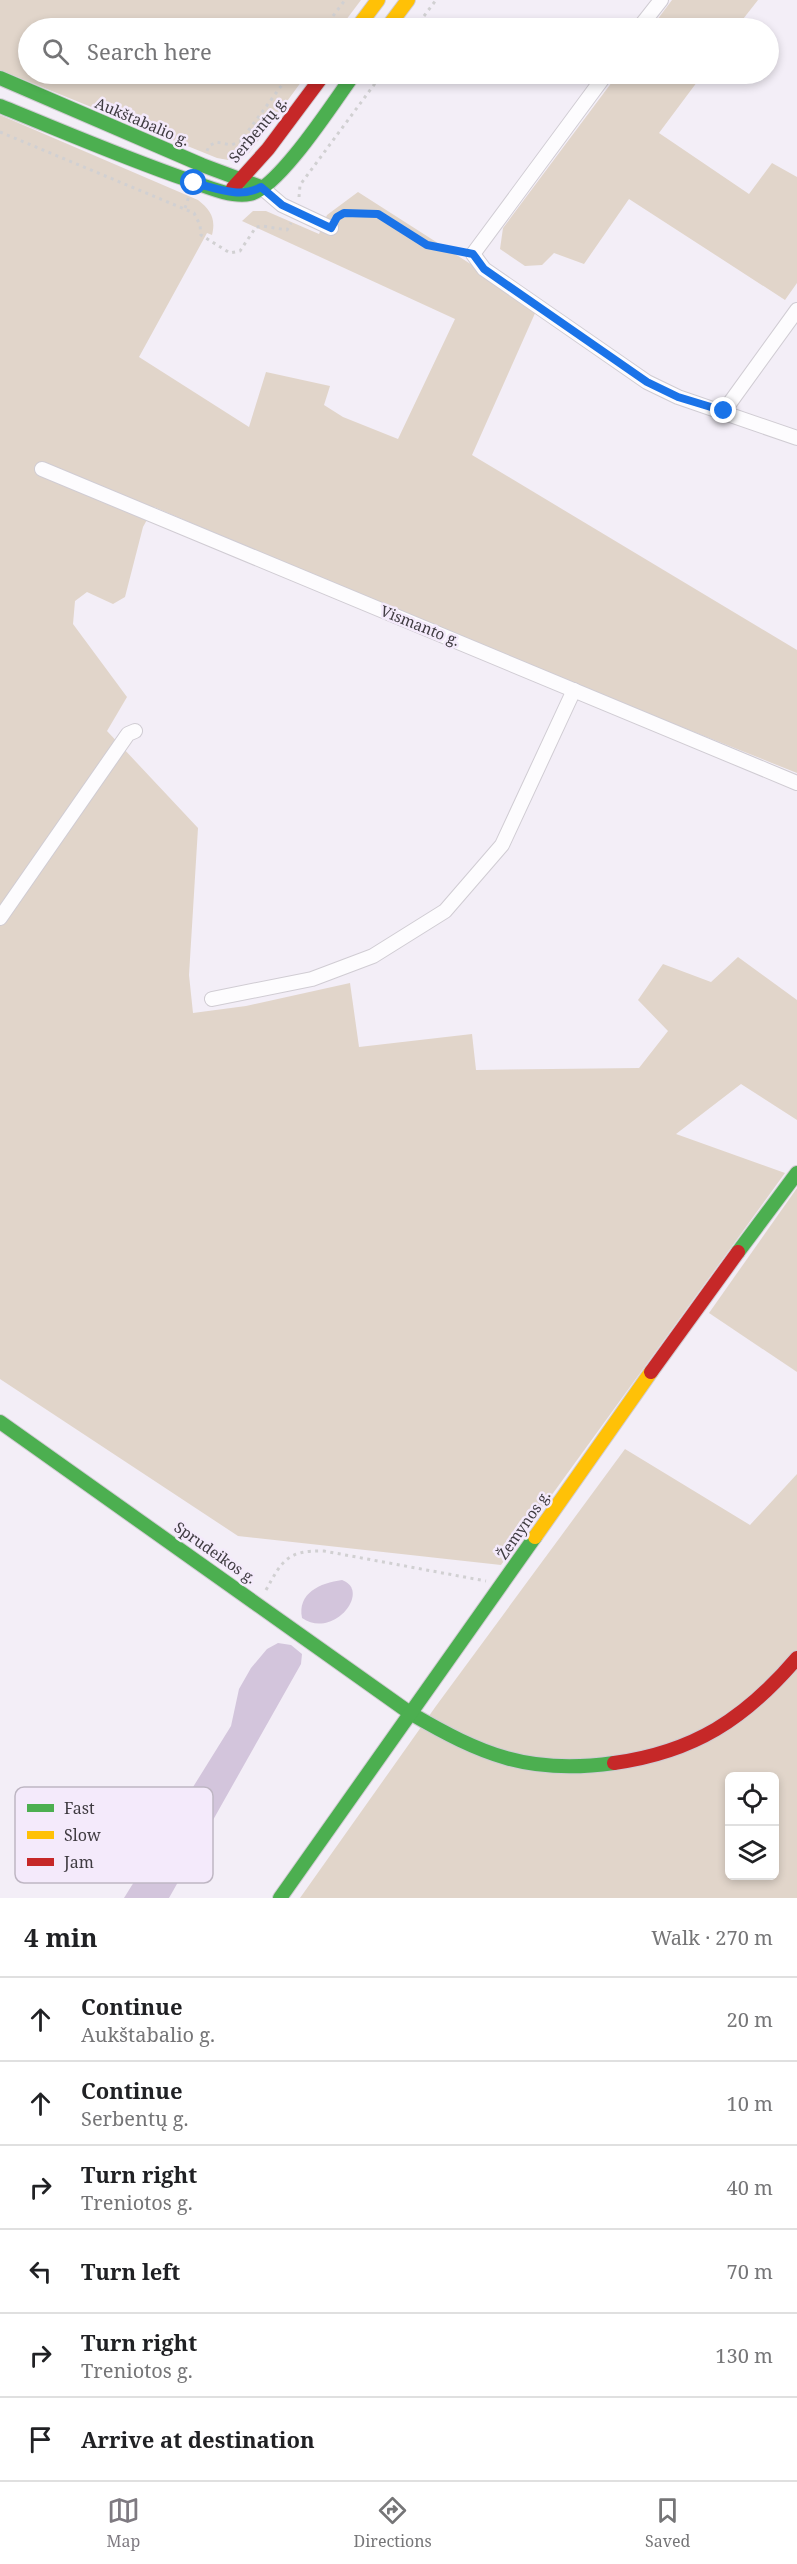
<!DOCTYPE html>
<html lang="en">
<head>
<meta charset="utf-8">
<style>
	:root { --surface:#fff; --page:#f2f2f2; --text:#202124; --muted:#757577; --line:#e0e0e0; --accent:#7e7a81 }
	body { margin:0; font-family:"Noto Serif",serif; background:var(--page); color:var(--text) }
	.controls { position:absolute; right:18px; bottom:18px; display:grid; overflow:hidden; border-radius:9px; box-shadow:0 3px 9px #0003 }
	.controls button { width:54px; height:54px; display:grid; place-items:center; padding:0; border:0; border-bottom:2px solid var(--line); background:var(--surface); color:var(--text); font:30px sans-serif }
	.stop { position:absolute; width:18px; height:18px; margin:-14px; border:4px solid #1a73e8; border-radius:50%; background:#fff }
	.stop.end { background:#1a73e8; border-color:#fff; box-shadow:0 2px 6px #0008 }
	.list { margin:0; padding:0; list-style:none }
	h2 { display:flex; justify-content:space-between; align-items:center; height:78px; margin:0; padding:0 24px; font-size:26px }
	h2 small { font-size:20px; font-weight:400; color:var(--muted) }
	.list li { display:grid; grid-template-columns:39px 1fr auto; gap:18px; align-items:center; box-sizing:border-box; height:84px; padding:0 24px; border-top:2px solid var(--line) }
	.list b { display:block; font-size:22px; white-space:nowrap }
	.list p { margin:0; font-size:20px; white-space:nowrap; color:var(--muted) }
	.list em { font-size:20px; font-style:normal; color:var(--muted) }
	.icon { flex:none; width:33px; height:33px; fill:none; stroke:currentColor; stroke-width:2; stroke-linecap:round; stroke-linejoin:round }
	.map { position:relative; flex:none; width:797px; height:1898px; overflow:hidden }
	.search { position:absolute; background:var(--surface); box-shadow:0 3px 9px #0003; left:18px; right:18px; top:18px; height:66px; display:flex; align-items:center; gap:15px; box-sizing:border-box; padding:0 21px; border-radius:33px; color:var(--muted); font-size:22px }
	.sheet { height:582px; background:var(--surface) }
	nav { display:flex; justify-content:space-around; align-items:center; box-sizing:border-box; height:84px; border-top:2px solid var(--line); background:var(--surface); font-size:16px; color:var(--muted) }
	nav a { display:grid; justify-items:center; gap:3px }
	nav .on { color:var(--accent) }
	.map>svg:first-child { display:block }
	.green { fill:#e1d5ca; fill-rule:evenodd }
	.water { fill:#d3c5dc }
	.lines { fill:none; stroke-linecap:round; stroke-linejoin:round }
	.street-casing { stroke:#d0ccd3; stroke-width:16 }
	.fast-casing { stroke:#d0ccd3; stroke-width:16 }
	.slow-casing { stroke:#d0ccd3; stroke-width:16 }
	.jam-casing { stroke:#d0ccd3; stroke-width:16 }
	.path { stroke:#d1d0d2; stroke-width:3; stroke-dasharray:3 4.5; stroke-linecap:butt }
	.street { stroke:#fdfcfe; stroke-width:14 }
	.fast { stroke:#4caf50; stroke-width:14 }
	.slow { stroke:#ffc107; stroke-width:14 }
	.jam { stroke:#c62828; stroke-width:14 }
	.route { stroke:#1a73e8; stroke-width:8 }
	.labels { text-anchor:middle; stroke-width:5; stroke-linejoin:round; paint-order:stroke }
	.street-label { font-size:15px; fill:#3f3b41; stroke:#f4eafb }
	.key { fill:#f4eafb; stroke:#beb6c3; stroke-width:1.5 }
	.key-label { font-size:16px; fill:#3f3b41 }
</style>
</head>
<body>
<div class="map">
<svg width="797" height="1898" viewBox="0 0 797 1898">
	<rect width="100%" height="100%" fill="#f3eef7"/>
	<g class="green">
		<path d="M 0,0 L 361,0 L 340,28 L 28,28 L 28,74 L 307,74 L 249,153 L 228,160 L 217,158 L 0,70 Z"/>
		<path d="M 672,0 L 758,0 L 736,28 L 651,28 Z"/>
		<path d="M 618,74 L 703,74 L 659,133 L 749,194 L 772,163 L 797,177 L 797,283 L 785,300 L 629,199 L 584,264 L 554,253 L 542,265 L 525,266 L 500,249 L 503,228 Z"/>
		<path d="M 0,115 L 198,200 C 211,210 216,219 212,235 L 207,233 L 139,357 L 249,427 L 266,372 L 330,386 L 324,405 L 343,417 L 398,439 L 455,319 L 242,221 L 253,211 L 266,211 L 319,234 L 327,215 L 358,192 L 480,270 L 536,311 L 472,455 L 797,650 L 797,773 L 488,650 L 154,507 L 143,527 L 125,597 L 113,604 L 87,592 L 75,601 L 73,624 L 127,697 L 107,731 L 198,828 L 189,975 L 193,1013 L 246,1006 L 350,983 L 359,1047 L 472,1034 L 476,1070 L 639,1068 L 668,1031 L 638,1000 L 663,964 L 711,982 L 738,957 L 797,1000 L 797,1120 L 741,1084 L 676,1134 L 785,1173 L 501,1565 L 238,1536 L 0,1379 Z"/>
		<path d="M 797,1188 L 797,1372 L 709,1313 Z"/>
		<path d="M 625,1449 L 750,1525 L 797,1474 L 797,1898 L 300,1898 L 436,1706 ZM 730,1776 L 774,1776 L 774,1876 L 730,1876 Z"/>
	</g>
	<g class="water">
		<path d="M 342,1580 C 372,1591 333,1640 302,1618 C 297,1593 320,1583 342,1580 Z"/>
		<path d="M 278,1643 L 291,1645 L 302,1654 L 301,1664 L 169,1898 L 124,1898 L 231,1726 L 239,1689 L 251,1668 L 267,1649 Z"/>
	</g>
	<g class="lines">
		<g class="street-casing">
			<g id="street">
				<path d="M 639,28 L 661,0"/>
				<path d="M 606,74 L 473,254 L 484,269 L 647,382 L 678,397 L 797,438"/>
				<path d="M 261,187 L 282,205 L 331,228"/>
				<path d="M 724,411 L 797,310"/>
				<path d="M 42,469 L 797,783"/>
				<path d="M 0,918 L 128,734 L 135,731"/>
				<path d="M 212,999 L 312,979 L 373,956 L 445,911 L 502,845 L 574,690"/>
			</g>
		</g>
		<g class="fast-casing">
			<g id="fast">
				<path d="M 0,78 L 202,165 L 261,187"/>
				<path d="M 0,106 C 62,131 124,158 188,180 C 205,186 231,198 250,194 C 279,188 335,100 354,74"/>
				<path d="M 738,1252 L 797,1173"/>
				<path d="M 0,1422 L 410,1713 C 482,1755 529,1775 614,1763"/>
				<path d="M 280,1898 L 535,1537"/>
			</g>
		</g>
		<g class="slow-casing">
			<g id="slow">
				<path d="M 357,28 L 378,0"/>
				<path d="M 387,28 L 408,0"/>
				<path d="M 535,1537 L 651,1372"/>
			</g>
		</g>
		<g class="jam-casing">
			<g id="jam">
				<path d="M 233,188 L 268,149 L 324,74"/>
				<path d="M 651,1372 L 738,1252"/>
				<path d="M 614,1763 C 694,1752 745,1719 797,1658"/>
			</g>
		</g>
		<g class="path">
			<path d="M 324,28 L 345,0"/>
			<path d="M 415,28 L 436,0"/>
			<path d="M 0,132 L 194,213 L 200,225 L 201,235 L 230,253 L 240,251 L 256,227 L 263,226 L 287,230 L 291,223"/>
			<path d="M 207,151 L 209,146 L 216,142 L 231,145 L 240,142 L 290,74"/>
			<path d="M 299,197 L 300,185 L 382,74"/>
			<path d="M 185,208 L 189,196"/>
			<path d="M 338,217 L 344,213 L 378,214 L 427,245 L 459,251"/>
			<path d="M 266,1590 C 282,1561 287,1550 324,1551 L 486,1581"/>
		</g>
		<use href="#street" class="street"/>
		<use href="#fast" class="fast"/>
		<use href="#slow" class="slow"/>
		<use href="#jam" class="jam"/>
	</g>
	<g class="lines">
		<path class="route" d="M 194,183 C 216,188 240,199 261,187 L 282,205 L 331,228 L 337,217 L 344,213 L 378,214 L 427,245 L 473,254 L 484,269 L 647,382 L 678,397 L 724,411"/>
	</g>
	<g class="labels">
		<g class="street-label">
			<text transform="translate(142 122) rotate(23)" y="5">Aukštabalio g.</text>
			<text transform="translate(258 130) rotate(-50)" y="5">Serbentų g.</text>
			<text transform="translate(420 626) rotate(22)" y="5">Vismanto g.</text>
			<text transform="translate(524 1525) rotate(-55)" y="5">Žemynos g.</text>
			<text transform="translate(215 1553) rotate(35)" y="5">Sprudeikos g.</text>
		</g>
	</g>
	<rect x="15" y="1787" width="198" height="96" rx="9" class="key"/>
	<rect x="27" y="1804" width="27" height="8" fill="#4caf50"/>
	<rect x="27" y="1831" width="27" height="8" fill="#ffc107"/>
	<rect x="27" y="1858" width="27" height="8" fill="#c62828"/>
	<g class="key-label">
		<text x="64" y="1814">Fast</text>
		<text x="64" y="1841">Slow</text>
		<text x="64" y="1868">Jam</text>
	</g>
</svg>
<div class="controls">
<button><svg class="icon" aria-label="locate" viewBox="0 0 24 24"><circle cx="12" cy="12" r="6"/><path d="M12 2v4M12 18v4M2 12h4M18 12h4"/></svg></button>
<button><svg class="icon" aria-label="layers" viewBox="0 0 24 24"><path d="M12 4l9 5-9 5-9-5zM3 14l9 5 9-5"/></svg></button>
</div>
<div class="stop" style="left:194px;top:183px"></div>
<div class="stop end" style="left:724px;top:411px"></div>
<div class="search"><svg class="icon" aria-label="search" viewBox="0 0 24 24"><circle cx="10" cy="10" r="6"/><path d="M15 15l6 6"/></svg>Search here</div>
</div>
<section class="sheet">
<h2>4 min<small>Walk · 270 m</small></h2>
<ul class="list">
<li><svg class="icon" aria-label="ahead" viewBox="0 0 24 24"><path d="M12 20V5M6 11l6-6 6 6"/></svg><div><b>Continue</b><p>Aukštabalio g.</p></div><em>20 m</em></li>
<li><svg class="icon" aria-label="ahead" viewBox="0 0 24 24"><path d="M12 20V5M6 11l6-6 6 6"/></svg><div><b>Continue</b><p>Serbentų g.</p></div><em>10 m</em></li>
<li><svg class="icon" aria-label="right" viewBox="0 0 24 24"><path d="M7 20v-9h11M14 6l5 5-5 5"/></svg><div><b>Turn right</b><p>Treniotos g.</p></div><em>40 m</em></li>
<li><svg class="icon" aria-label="left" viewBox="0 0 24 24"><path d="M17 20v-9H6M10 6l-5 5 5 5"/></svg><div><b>Turn left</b></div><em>70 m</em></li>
<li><svg class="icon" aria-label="right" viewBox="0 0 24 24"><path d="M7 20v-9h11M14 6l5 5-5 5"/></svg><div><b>Turn right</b><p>Treniotos g.</p></div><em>130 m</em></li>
<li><svg class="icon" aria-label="arrive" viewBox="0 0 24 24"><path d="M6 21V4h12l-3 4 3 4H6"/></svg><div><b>Arrive at destination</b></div></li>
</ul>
</section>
<nav>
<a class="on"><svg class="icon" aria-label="map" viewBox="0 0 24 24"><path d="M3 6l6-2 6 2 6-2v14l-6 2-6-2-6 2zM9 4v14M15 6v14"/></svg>Map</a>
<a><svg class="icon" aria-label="directions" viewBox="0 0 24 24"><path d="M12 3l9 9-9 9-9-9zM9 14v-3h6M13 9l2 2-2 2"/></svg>Directions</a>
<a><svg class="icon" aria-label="saved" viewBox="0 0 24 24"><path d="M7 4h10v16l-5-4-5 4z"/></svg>Saved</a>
</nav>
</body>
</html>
